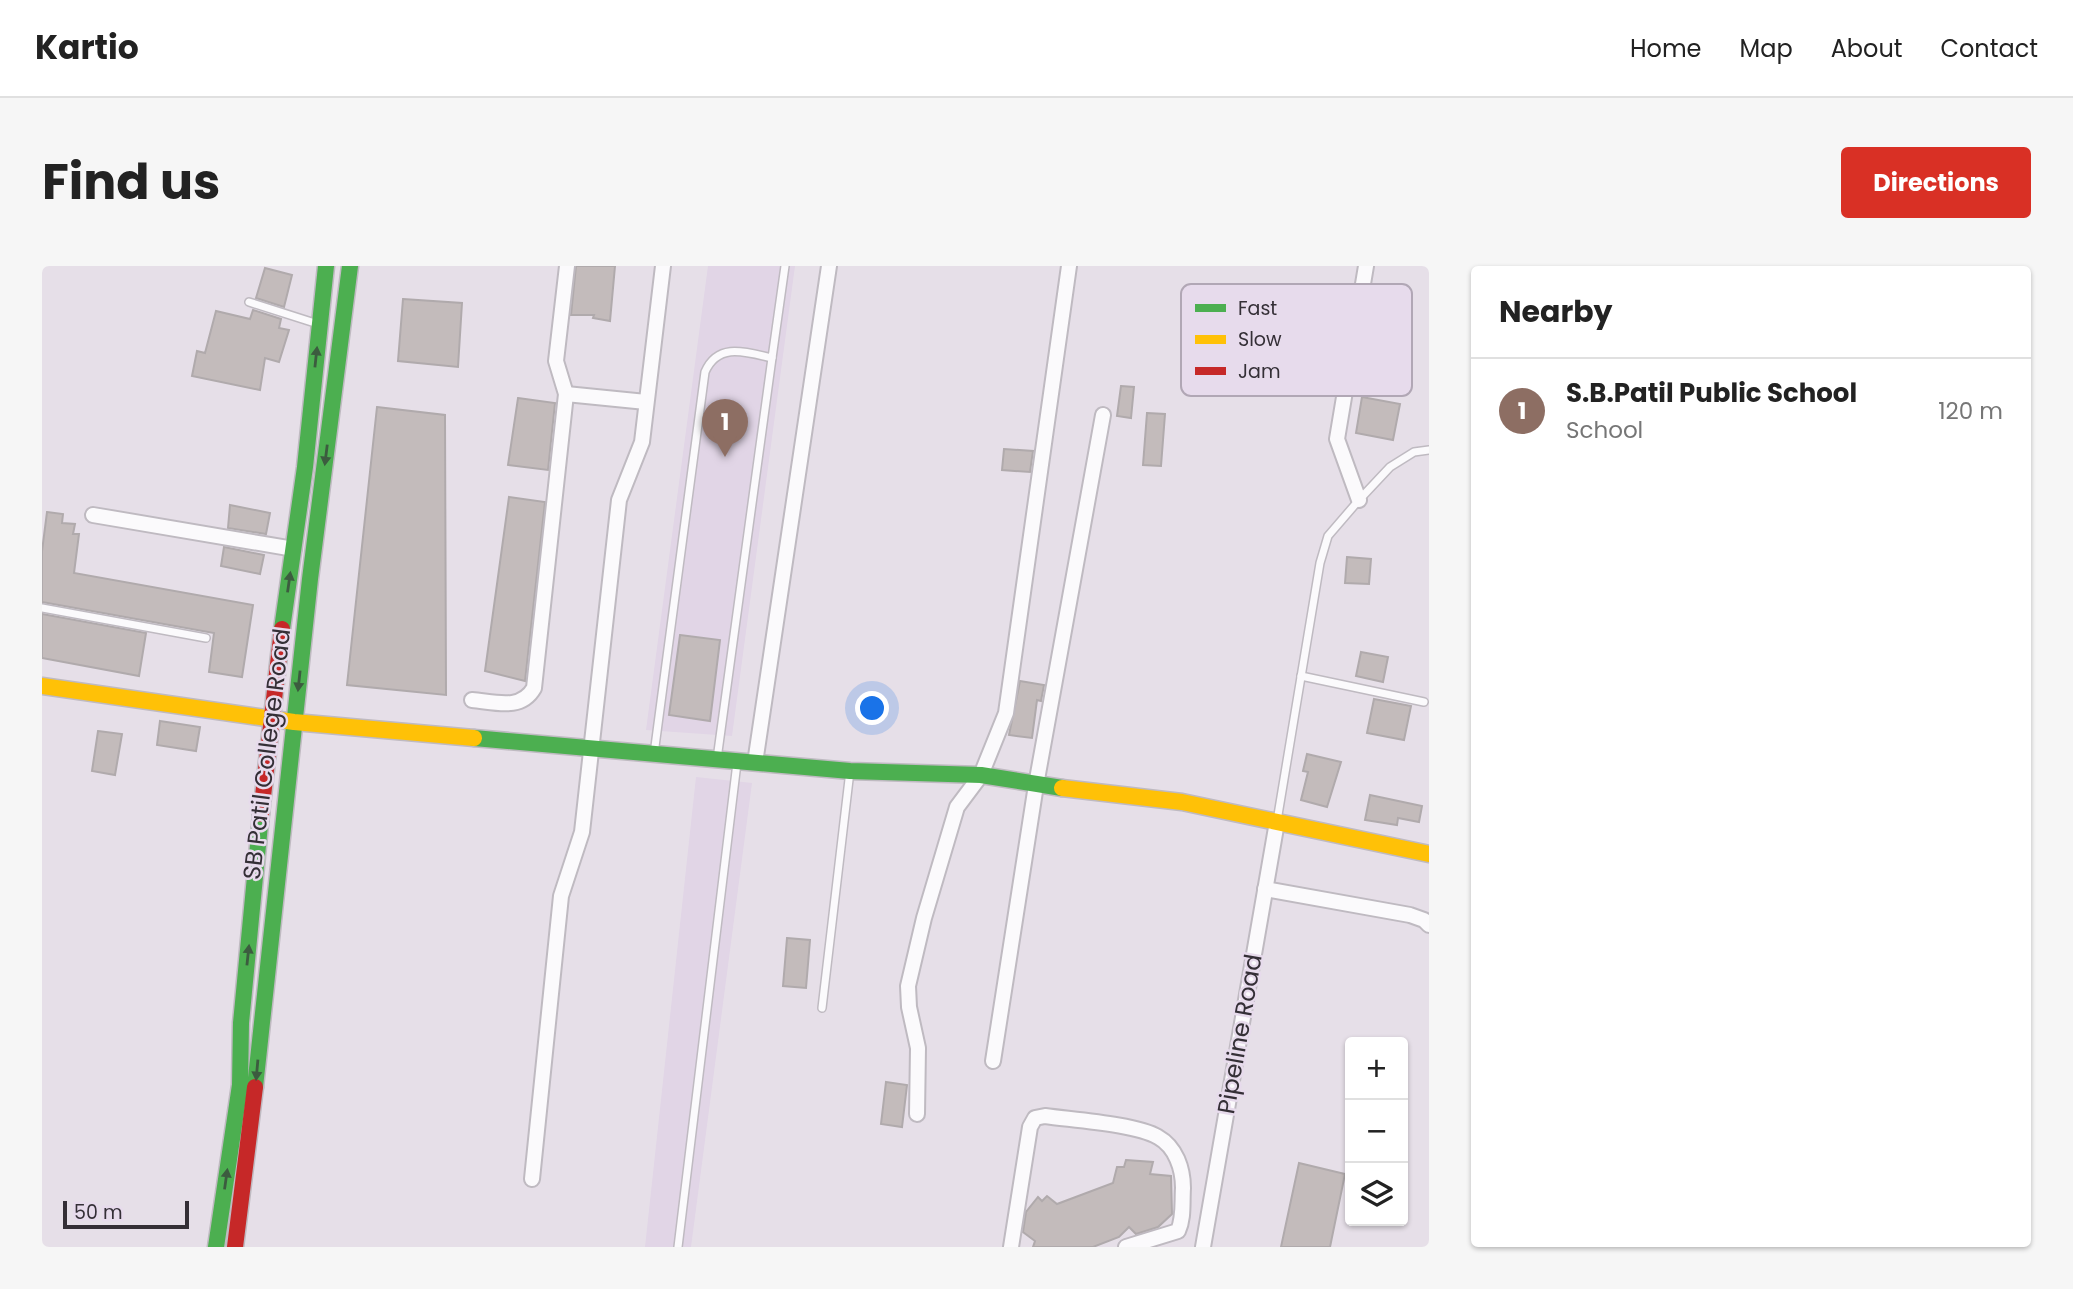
<!DOCTYPE html>
<html lang="en">
<head>
<meta charset="utf-8">
<style>
	:root { --surface:#fff; --page:#f6f6f6; --text:#222; --muted:#767676; --line:#e0e0e0; --accent:#d93025 }
	body { margin:0; font-family:Poppins,sans-serif; background:var(--page); color:var(--text) }
	.controls { position:absolute; right:21px; bottom:21px; display:grid; overflow:hidden; border-radius:7px; box-shadow:0 2px 5px #0004 }
	.controls button { width:63px; height:63px; display:grid; place-items:center; padding:0; border:0; border-bottom:2px solid var(--line); background:var(--surface); color:var(--text); font:35px sans-serif }
	.scale { position:absolute; left:21px; bottom:18px; width:126px; box-sizing:border-box; padding-left:7px; border:4px solid #342f36; border-top:0; font-size:19px; line-height:24px; white-space:nowrap; color:#342f36; -webkit-text-stroke:5px #e7dbec; paint-order:stroke }
	.you { position:absolute; left:831px; top:443px; width:24px; height:24px; margin:-18px; border:5px solid #fff; border-radius:50%; background:#1a73e8; box-shadow:0 0 0 10px #1a73e833 }
	.badge { display:grid; place-items:center; width:46px; height:46px; border-radius:50%; background:var(--accent); color:#fff; font-size:23px; font-weight:700 }
	.pin { position:absolute; translate:-50% -58px; filter:drop-shadow(0 2px 4px #0008) }
	.pin::after { content:''; position:absolute; top:37px; width:24px; height:21px; background:inherit; clip-path:polygon(0 0,100% 0,50% 100%) }
	.list { margin:0; padding:0; list-style:none }
	h2 { display:flex; justify-content:space-between; align-items:center; height:91px; margin:0; padding:0 28px; font-size:30px }
	h2 small { font-size:23px; font-weight:400; color:var(--muted) }
	.list li { display:grid; grid-template-columns:46px 1fr auto; gap:21px; align-items:center; box-sizing:border-box; height:105px; padding:0 28px; border-top:2px solid var(--line) }
	.list b { display:block; font-size:26px; white-space:nowrap }
	.list p { margin:0; font-size:23px; white-space:nowrap; color:var(--muted) }
	.list em { font-size:23px; font-style:normal; color:var(--muted) }
	.icon { flex:none; width:38px; height:38px; fill:none; stroke:currentColor; stroke-width:2; stroke-linecap:round; stroke-linejoin:round }
	.map { position:relative; flex:none; width:1387px; height:981px; overflow:hidden; border-radius:7px }
	header { display:flex; align-items:center; gap:42px; box-sizing:border-box; height:98px; padding:0 35px; background:var(--surface); border-bottom:2px solid var(--line) }
	header strong { font-size:33px }
	nav { display:flex; gap:38px; margin-inline-start:auto; font-size:24px }
	.intro { display:flex; align-items:center; justify-content:space-between; box-sizing:border-box; height:168px; padding:0 42px }
	h1 { margin:0; font-size:49px }
	.button { padding:18px 32px; border-radius:7px; background:var(--accent); color:#fff; font-size:24px; font-weight:700 }
	main { display:flex; gap:42px; padding:0 42px }
	aside { flex:1; background:var(--surface); border-radius:7px; box-shadow:0 2px 5px #0004 }
	.map>svg:first-child { display:block }
	.built { fill:#e1d5e6 }
	.building { fill:#c3bbbb; stroke:#b0aaac; stroke-width:2 }
	.lines { fill:none; stroke-linecap:round; stroke-linejoin:round }
	.lane-casing { stroke:#bfbac1; stroke-width:10 }
	.street-casing { stroke:#bfbac1; stroke-width:18 }
	.fast-casing { stroke:#bfbac1; stroke-width:19 }
	.slow-casing { stroke:#bfbac1; stroke-width:19 }
	.jam-casing { stroke:#bfbac1; stroke-width:19 }
	.lane { stroke:#fbfafc; stroke-width:7 }
	.street { stroke:#fbfafc; stroke-width:14 }
	.fast { stroke:#4caf50; stroke-width:16 }
	.slow { stroke:#ffc107; stroke-width:16 }
	.jam { stroke:#c62828; stroke-width:16 }
	.oneway { fill:#3c5c3f }
	.labels { text-anchor:middle; stroke-width:5; stroke-linejoin:round; paint-order:stroke }
	.street-label { font-size:24px; fill:#342f36; stroke:#e7dbec }
	.key { fill:#e7dbec; stroke:#b1a7b5; stroke-width:2 }
	.key-label { font-size:19px; fill:#342f36 }
</style>
</head>
<body>
<header>
<strong>Kartio</strong>
<nav><a>Home</a><a>Map</a><a>About</a><a>Contact</a></nav>
</header>
<div class="intro"><h1>Find us</h1><a class="button">Directions</a></div>
<main>
<div class="map">
<svg width="1387" height="981" viewBox="0 0 1387 981">
	<rect width="100%" height="100%" fill="#e6dfe8"/>
	<g class="built">
		<path d="M 666,0 L 753,0 L 690,470 L 604,464 Z"/>
		<path d="M 654,511 L 710,517 L 649,981 L 603,981 Z"/>
	</g>
	<g class="building">
		<path d="M 534,0 L 573,0 L 568,55 L 551,52 L 552,49 L 529,49 Z"/>
		<path d="M 223,2 L 250,9 L 242,41 L 214,32 Z"/>
		<path d="M 361,33 L 420,37 L 416,101 L 356,95 Z"/>
		<path d="M 211,44 L 239,53 L 237,62 L 247,64 L 237,96 L 223,92 L 218,124 L 150,110 L 155,85 L 163,87 L 174,45 L 208,53 Z"/>
		<path d="M 1079,120 L 1092,121 L 1089,152 L 1075,150 Z"/>
		<path d="M 1320,131 L 1358,138 L 1351,174 L 1314,167 Z"/>
		<path d="M 476,132 L 513,137 L 506,204 L 466,199 Z"/>
		<path d="M 335,141 L 403,149 L 404,429 L 305,419 Z"/>
		<path d="M 1105,147 L 1123,148 L 1119,200 L 1101,199 Z"/>
		<path d="M 962,183 L 991,185 L 988,206 L 960,204 Z"/>
		<path d="M 467,231 L 503,236 L 483,415 L 443,405 Z"/>
		<path d="M 188,239 L 228,247 L 224,268 L 186,262 Z"/>
		<path d="M 5,246 L 21,248 L 20,257 L 33,258 L 31,268 L 37,268 L 32,307 L 211,339 L 200,411 L 167,406 L 172,367 L 0,336 L 0,285 Z"/>
		<path d="M 182,281 L 222,289 L 218,308 L 179,300 Z"/>
		<path d="M 1305,291 L 1329,293 L 1327,318 L 1303,317 Z"/>
		<path d="M 0,348 L 104,367 L 97,410 L 0,392 Z"/>
		<path d="M 638,369 L 678,374 L 668,455 L 627,449 Z"/>
		<path d="M 1319,386 L 1346,391 L 1341,416 L 1314,410 Z"/>
		<path d="M 978,415 L 1002,419 L 999,435 L 995,434 L 990,472 L 967,469 Z"/>
		<path d="M 1332,433 L 1369,440 L 1362,474 L 1325,467 Z"/>
		<path d="M 118,455 L 158,461 L 154,485 L 115,479 Z"/>
		<path d="M 56,465 L 80,468 L 73,509 L 50,505 Z"/>
		<path d="M 1265,488 L 1299,496 L 1285,541 L 1259,534 L 1266,506 L 1261,505 Z"/>
		<path d="M 1328,529 L 1380,540 L 1377,556 L 1356,552 L 1355,559 L 1323,554 Z"/>
		<path d="M 745,672 L 768,674 L 764,722 L 741,720 Z"/>
		<path d="M 844,816 L 865,819 L 860,861 L 839,858 Z"/>
		<path d="M 1084,894 L 1111,896 L 1108,908 L 1129,910 L 1130,948 L 1116,961 L 1094,968 L 1087,961 L 1077,971 L 1051,981 L 991,981 L 993,975 L 981,966 L 984,946 L 996,931 L 1000,935 L 1005,930 L 1015,938 L 1071,917 L 1075,901 L 1082,901 Z"/>
		<path d="M 1257,897 L 1303,908 L 1288,981 L 1239,981 Z"/>
	</g>
	<g class="lines">
		<g class="lane-casing">
			<g id="lane">
				<path d="M 207,36 L 276,58"/>
				<path d="M 0,342 L 164,372"/>
				<path d="M 1259,410 L 1382,436"/>
				<path d="M 612,488 L 663,106 C 676,76 704,86 730,92 L 743,0"/>
				<path d="M 675,493 L 730,92"/>
				<path d="M 1235,555 L 1278,297 L 1286,270 L 1317,234 L 1348,201 L 1372,186 L 1387,184"/>
				<path d="M 780,742 L 808,505"/>
				<path d="M 636,981 L 695,497"/>
			</g>
		</g>
		<g class="street-casing">
			<g id="street">
				<path d="M 524,128 L 604,136"/>
				<path d="M 1317,234 L 1295,173 L 1324,0"/>
				<path d="M 51,249 L 252,283"/>
				<path d="M 430,434 C 453,436 479,445 492,422 L 524,128 L 514,95 L 525,0"/>
				<path d="M 713,497 L 787,0"/>
				<path d="M 1223,623 L 1368,649 L 1382,654 L 1387,659"/>
				<path d="M 951,795 L 994,519 L 1061,149"/>
				<path d="M 875,848 L 876,782 L 867,741 L 866,720 L 882,652 L 915,541 L 939,509 L 964,447 L 1027,0"/>
				<path d="M 490,913 L 519,630 L 540,566 L 577,234 L 600,176 L 621,0"/>
				<path d="M 969,981 L 988,861 L 993,852 L 1003,850 C 1031,854 1094,858 1116,871 C 1134,881 1141,903 1141,922 C 1140,937 1142,952 1136,965 L 1084,981"/>
				<path d="M 1161,981 L 1235,556"/>
			</g>
		</g>
		<g class="fast-casing">
			<g id="fast">
				<path d="M 240,363 L 263,201 L 284,0"/>
				<path d="M 432,472 L 808,505 L 939,509 L 1020,522"/>
				<path d="M 213,821 L 268,313 L 308,0"/>
				<path d="M 174,981 L 198,819 L 199,757 L 219,548"/>
			</g>
		</g>
		<g class="slow-casing">
			<g id="slow">
				<path d="M 0,420 L 252,456 L 432,472"/>
				<path d="M 1020,522 L 1140,536 L 1387,588"/>
			</g>
		</g>
		<g class="jam-casing">
			<g id="jam">
				<path d="M 219,548 L 240,363"/>
				<path d="M 193,981 L 213,821"/>
			</g>
		</g>
		<use href="#lane" class="lane"/>
		<use href="#street" class="street"/>
		<use href="#fast" class="fast"/>
		<use href="#slow" class="slow"/>
		<use href="#jam" class="jam"/>
	</g>
	<defs><path id="oneway-solid" d="M-6-.8H1V-3.2L6.5 0L1 3.2V.8H-6Z" transform="scale(1.75)"/></defs>
	<g class="oneway">
		<use href="#oneway-solid" transform="translate(274 91) rotate(-84)"/>
		<use href="#oneway-solid" transform="translate(284 189) rotate(97)"/>
		<use href="#oneway-solid" transform="translate(247 316) rotate(-82)"/>
		<use href="#oneway-solid" transform="translate(257 415) rotate(96)"/>
		<use href="#oneway-solid" transform="translate(206 689) rotate(-84)"/>
		<use href="#oneway-solid" transform="translate(215 804) rotate(95)"/>
		<use href="#oneway-solid" transform="translate(184 913) rotate(-82)"/>
	</g>
	<g class="labels">
		<g class="street-label">
			<text transform="translate(225 488) rotate(-83)" y="8">SB Patil College Road</text>
			<text transform="translate(1198 768) rotate(-80)" y="8">Pipeline Road</text>
		</g>
	</g>
	<rect x="1139" y="18" width="231" height="112" rx="10" class="key"/>
	<rect x="1153" y="38" width="31" height="8" fill="#4caf50"/>
	<rect x="1153" y="69" width="31" height="9" fill="#ffc107"/>
	<rect x="1153" y="101" width="31" height="8" fill="#c62828"/>
	<g class="key-label">
		<text x="1196" y="49">Fast</text>
		<text x="1196" y="80">Slow</text>
		<text x="1196" y="112">Jam</text>
	</g>
</svg>
<div class="controls">
<button>+</button>
<button>−</button>
<button><svg class="icon" aria-label="layers" viewBox="0 0 24 24"><path d="M12 4l9 5-9 5-9-5zM3 14l9 5 9-5"/></svg></button>
</div>
<div class="scale">50 m</div>
<div class="you"></div>
<div class="pin badge" style="left:683px;top:191px;background:#8d6e63">1</div>
</div>
<aside>
<h2>Nearby<small></small></h2>
<ul class="list">
<li><span class="badge" style="background:#8d6e63">1</span><div><b>S.B.Patil Public School</b><p>School</p></div><em>120 m</em></li>
</ul>
</aside>
</main>
</body>
</html>
